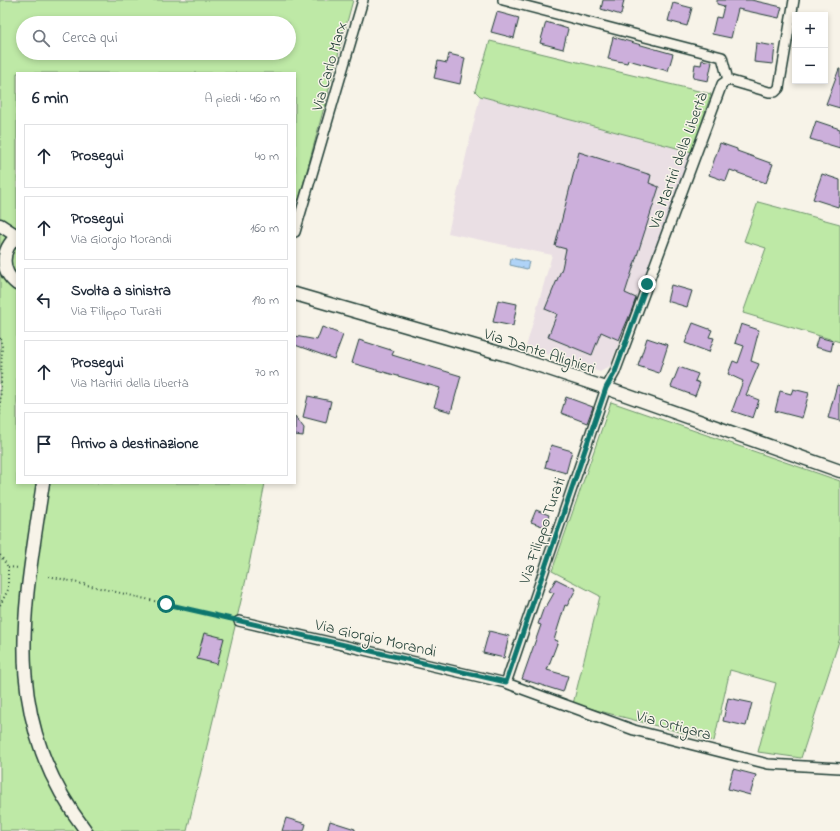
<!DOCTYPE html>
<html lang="it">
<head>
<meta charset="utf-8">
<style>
	:root { --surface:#fff; --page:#f2f2f3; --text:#1f2937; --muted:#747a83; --line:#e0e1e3 }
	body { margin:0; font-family:"Indie Flower",sans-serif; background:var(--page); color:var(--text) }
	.controls { position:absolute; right:12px; top:12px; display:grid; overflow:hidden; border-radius:0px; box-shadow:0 2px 6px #0003 }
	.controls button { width:36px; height:36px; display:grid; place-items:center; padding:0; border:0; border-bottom:1px solid var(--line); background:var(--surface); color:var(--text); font:20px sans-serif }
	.stop { position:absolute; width:12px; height:12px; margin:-9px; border:3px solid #0f766e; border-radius:50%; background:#fff }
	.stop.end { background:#0f766e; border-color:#fff; box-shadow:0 1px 4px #0008 }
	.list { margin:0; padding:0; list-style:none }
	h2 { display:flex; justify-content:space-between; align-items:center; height:52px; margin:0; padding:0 16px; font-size:17px }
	h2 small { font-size:13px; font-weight:400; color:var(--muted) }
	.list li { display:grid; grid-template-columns:26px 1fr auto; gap:12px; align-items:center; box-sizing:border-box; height:64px; margin:0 8px 8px; padding:0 8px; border:1px solid var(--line); border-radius:0px }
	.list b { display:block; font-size:15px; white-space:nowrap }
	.list p { margin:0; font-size:13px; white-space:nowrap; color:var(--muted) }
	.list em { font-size:13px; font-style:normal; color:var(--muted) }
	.icon { flex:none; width:22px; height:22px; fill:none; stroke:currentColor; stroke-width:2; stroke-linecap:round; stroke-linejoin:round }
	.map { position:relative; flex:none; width:840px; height:831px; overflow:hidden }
	.search { position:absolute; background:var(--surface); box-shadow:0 2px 6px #0003; left:16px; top:16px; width:280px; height:44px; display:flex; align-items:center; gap:10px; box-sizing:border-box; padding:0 14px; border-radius:22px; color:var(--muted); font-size:15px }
	.panel { position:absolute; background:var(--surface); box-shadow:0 2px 6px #0003; left:16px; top:72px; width:280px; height:412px; border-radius:0px }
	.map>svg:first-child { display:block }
	.built { fill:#eadfe4 }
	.green { fill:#bee9a6; stroke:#6e936d; fill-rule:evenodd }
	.water { fill:#afd3f7; stroke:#7597a9 }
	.building { fill:#ccafdb; stroke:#1f3d34 }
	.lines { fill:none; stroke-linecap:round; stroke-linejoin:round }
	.street-casing { stroke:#1f3d34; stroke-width:12 }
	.secondary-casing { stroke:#1f3d34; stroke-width:15 }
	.path { stroke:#1f3d34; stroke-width:2; stroke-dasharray:1 3; stroke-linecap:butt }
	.street { stroke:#f7f3e8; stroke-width:9 }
	.secondary { stroke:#f7f3e8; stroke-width:12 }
	.route { stroke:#0f766e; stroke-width:5 }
	.labels { text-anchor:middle; stroke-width:3; stroke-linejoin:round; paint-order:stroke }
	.street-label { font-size:16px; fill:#1f3d34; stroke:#f7f3e8 }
</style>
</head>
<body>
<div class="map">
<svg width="840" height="831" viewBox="0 0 840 831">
	<rect width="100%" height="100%" fill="#f7f3e8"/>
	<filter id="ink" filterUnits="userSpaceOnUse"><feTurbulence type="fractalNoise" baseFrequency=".025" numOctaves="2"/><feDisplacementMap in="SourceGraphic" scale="8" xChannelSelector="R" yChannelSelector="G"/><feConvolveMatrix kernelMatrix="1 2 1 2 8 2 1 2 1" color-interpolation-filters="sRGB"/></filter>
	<g filter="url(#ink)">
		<path class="built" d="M 480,96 L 692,152 L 610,366 L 600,372 L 526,347 L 552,255 L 448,233 Z"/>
		<g class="green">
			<path d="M 0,0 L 353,0 L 299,200 L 295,199 L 295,73 L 17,73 L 17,483 L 265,483 L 247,575 L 187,831 L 0,831 ZM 23,23 L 289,23 L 289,53 L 23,53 Z"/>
			<path d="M 490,41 L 711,94 L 692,152 L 480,96 L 475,91 Z"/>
			<path d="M 758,202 L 840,224 L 840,342 L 743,313 L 766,248 L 744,241 Z"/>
			<path d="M 611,402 L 840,481 L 840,638 L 801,758 L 758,752 L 776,683 L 730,670 L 714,741 L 573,704 L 600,596 L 552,571 Z"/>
		</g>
		<path class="water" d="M 511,258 L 529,262 L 527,269 L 510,265 Z"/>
		<g class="building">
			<path d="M 603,0 L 624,0 L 621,15 L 601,9 Z"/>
			<path d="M 717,0 L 751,0 L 782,7 L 779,18 L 738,9 L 731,38 L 712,34 L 716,17 L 721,18 L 724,6 L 717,4 Z"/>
			<path d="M 673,3 L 692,8 L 687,26 L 668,21 Z"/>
			<path d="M 497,12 L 519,18 L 514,38 L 491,32 Z"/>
			<path d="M 546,22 L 568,29 L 563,49 L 540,43 Z"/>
			<path d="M 613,37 L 673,54 L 668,71 L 628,60 L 627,63 L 608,59 Z"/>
			<path d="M 756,43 L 775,46 L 773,64 L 754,62 Z"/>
			<path d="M 449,54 L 465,58 L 460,84 L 434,78 L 438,61 L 447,63 Z"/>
			<path d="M 702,60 L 712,62 L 708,81 L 693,78 L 695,64 L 701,65 Z"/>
			<path d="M 839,69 L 840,69 L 840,108 L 826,104 Z"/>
			<path d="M 816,121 L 840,129 L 840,148 L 810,139 Z"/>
			<path d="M 720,143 L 737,149 L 737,151 L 773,164 L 766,183 L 730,170 L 726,181 L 709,175 Z"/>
			<path d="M 579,152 L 651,175 L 649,183 L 659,187 L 625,293 L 636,298 L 631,312 L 619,340 L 601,332 L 592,355 L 548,337 L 557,314 L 545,309 L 562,268 L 566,249 L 555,246 Z"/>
			<path d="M 822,174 L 840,180 L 840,201 L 838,207 L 813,199 Z"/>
			<path d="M 671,285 L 692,291 L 687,307 L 667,301 Z"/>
			<path d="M 498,300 L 517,304 L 513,326 L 493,322 Z"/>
			<path d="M 693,323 L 712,330 L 709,337 L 714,338 L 709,352 L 685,343 Z"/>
			<path d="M 741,324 L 759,330 L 751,361 L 759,364 L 746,395 L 759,400 L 753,418 L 732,411 L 743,381 L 728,374 L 733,361 L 738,363 L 744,346 L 735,343 Z"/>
			<path d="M 322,327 L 343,335 L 334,359 L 295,345 L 295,336 L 317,340 Z"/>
			<path d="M 818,337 L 833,341 L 831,351 L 815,347 Z"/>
			<path d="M 647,338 L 668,345 L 659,373 L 638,366 Z"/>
			<path d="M 359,340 L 394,351 L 392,355 L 461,376 L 451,412 L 434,407 L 440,388 L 352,363 Z"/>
			<path d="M 679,367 L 698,374 L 695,381 L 700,383 L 695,396 L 671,387 Z"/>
			<path d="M 837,385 L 840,386 L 840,421 L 828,418 Z"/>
			<path d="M 793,389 L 809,393 L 802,418 L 775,411 L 780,391 L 791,394 Z"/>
			<path d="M 308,396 L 331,401 L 326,423 L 303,417 Z"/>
			<path d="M 566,397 L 593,407 L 587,423 L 561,413 Z"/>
			<path d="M 295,416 L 304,428 L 303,436 L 295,435 Z"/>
			<path d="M 551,445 L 572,451 L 566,473 L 545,467 Z"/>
			<path d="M 536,510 L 549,515 L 545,527 L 531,522 Z"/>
			<path d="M 556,579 L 576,589 L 567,606 L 565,605 L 554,640 L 558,641 L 547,670 L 568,676 L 563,692 L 522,679 L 541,625 L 538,624 L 544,607 L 546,607 L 554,593 L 549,591 Z"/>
			<path d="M 489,631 L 509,636 L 504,658 L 483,653 Z"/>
			<path d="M 204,633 L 224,638 L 217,664 L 197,659 Z"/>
			<path d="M 728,698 L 752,703 L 746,726 L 723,721 Z"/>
			<path d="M 733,769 L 756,775 L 750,795 L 728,789 Z"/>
			<path d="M 286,818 L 306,824 L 304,831 L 282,831 Z"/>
			<path d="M 330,821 L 355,829 L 355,831 L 327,831 Z"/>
		</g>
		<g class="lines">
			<g class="street-casing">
				<g id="street">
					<path d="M 503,0 L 722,57 L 728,80"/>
					<path d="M 295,232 L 363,0"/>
					<path d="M 239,621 L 506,683 L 634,730 L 768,764 L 840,768"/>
					<path d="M 506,683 L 606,388 L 615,372 L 722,84 L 728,80 L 769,92 L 775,92 L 779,88 L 794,0"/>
				</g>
			</g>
			<g class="secondary-casing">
				<g id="secondary">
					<path d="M 0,225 L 17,236"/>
					<path d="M 17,236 C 1,250 0,271 17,284"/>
					<path d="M 295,294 L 510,356 L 606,388 L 840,471"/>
					<path d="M 43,483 C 23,615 0,717 86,831"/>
				</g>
			</g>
			<g class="path">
				<path d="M 0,338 L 2,346 L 0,416"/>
				<path d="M 0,555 L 8,567"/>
				<path d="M 49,576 L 230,619"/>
				<path d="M 0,605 L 8,590 L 8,567 L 19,568"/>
			</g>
			<use href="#street" class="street"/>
			<use href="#secondary" class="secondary"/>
		</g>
	</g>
	<g class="lines" filter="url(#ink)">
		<path class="route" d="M 166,604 L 506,682 L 606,388 L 615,372 L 647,284"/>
	</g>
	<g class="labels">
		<g class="street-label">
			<text transform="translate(328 66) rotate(-74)" y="6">Via Carlo Marx</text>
			<text transform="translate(677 160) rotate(-70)" y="6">Via Martiri della Libertà</text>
			<text transform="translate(540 350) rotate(18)" y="6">Via Dante Alighieri</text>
			<text transform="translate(541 530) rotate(-71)" y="6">Via Filippo Turati</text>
			<text transform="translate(376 637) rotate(13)" y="6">Via Giorgio Morandi</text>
			<text transform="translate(674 724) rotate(15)" y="6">Via Ortigara</text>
		</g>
	</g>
</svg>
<div class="controls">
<button>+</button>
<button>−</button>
</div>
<div class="stop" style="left:166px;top:604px"></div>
<div class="stop end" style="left:647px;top:284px"></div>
<div class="search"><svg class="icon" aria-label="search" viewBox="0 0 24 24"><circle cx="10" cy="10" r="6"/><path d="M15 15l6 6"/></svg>Cerca qui</div>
<section class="panel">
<h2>6 min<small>A piedi · 460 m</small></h2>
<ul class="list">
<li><svg class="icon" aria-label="ahead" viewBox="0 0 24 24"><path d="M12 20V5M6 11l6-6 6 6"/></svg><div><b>Prosegui</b></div><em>40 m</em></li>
<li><svg class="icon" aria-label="ahead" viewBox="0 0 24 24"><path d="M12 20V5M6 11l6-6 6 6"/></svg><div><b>Prosegui</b><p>Via Giorgio Morandi</p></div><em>160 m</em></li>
<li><svg class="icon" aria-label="left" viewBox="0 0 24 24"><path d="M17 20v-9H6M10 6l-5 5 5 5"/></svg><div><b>Svolta a sinistra</b><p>Via Filippo Turati</p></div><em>190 m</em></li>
<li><svg class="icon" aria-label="ahead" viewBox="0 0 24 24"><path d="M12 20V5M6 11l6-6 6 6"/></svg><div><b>Prosegui</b><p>Via Martiri della Libertà</p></div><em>70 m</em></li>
<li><svg class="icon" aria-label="arrive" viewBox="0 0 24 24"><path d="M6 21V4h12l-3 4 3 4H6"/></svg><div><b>Arrivo a destinazione</b></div></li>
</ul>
</section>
</div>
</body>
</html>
